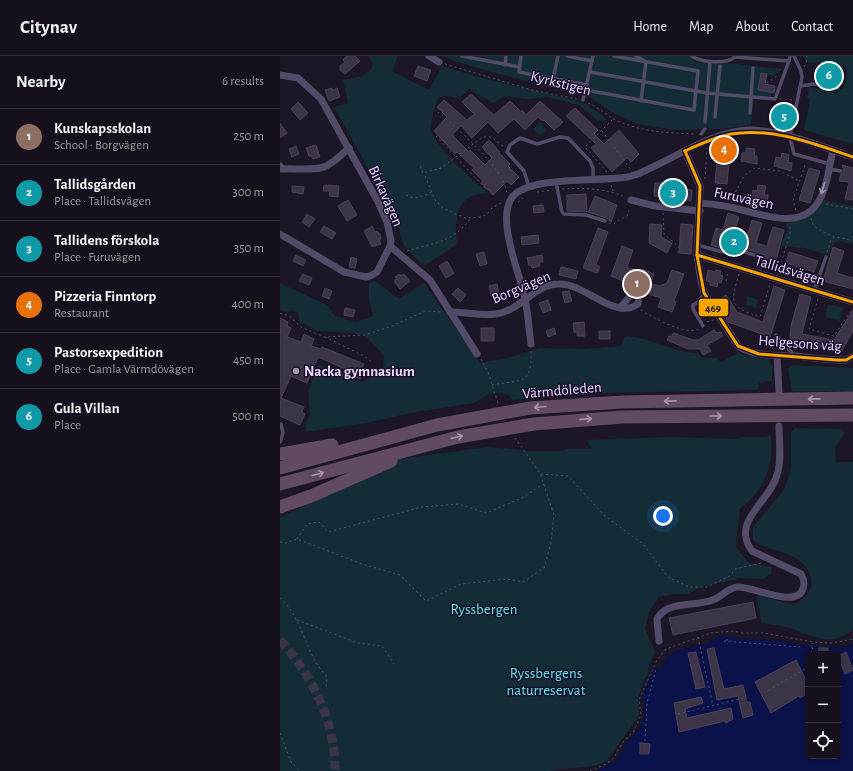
<!DOCTYPE html>
<html lang="en">
<head>
<meta charset="utf-8">
<style>
	:root { --surface:#15101c; --page:#221e29; --text:#f1f3f6; --muted:#9d9da3; --line:#34303b; --accent:#a197b3 }
	body { margin:0; font-family:"Alegreya Sans",sans-serif; background:var(--page); color:var(--text) }
	.controls { position:absolute; right:12px; bottom:12px; display:grid; overflow:hidden; border-radius:6px; box-shadow:0 2px 6px #0003 }
	.controls button { width:36px; height:36px; display:grid; place-items:center; padding:0; border:0; border-bottom:1px solid var(--line); background:var(--surface); color:var(--text); font:20px sans-serif }
	.you { position:absolute; left:383px; top:460px; width:14px; height:14px; margin:-10px; border:3px solid #fff; border-radius:50%; background:#1a73e8; box-shadow:0 0 0 6px #1a73e833 }
	.badge { display:grid; place-items:center; width:26px; height:26px; border-radius:50%; background:var(--accent); color:#fff; font-size:13px; font-weight:700 }
	.pin { position:absolute; translate:-50% -50%; border:2px solid #fff; box-shadow:0 1px 4px #0006 }
	.list { margin:0; padding:0; list-style:none }
	h2 { display:flex; justify-content:space-between; align-items:center; height:52px; margin:0; padding:0 16px; font-size:17px }
	h2 small { font-size:13px; font-weight:400; color:var(--muted) }
	.list li { display:grid; grid-template-columns:26px 1fr auto; gap:12px; align-items:center; box-sizing:border-box; height:56px; padding:0 16px; border-top:1px solid var(--line) }
	.list b { display:block; font-size:15px; white-space:nowrap }
	.list p { margin:0; font-size:13px; white-space:nowrap; color:var(--muted) }
	.list em { font-size:13px; font-style:normal; color:var(--muted) }
	.icon { flex:none; width:22px; height:22px; fill:none; stroke:currentColor; stroke-width:2; stroke-linecap:round; stroke-linejoin:round }
	.map { position:relative; flex:none; width:573px; height:715px; overflow:hidden }
	header { display:flex; align-items:center; gap:24px; box-sizing:border-box; height:56px; padding:0 20px; background:var(--surface); border-bottom:1px solid var(--line) }
	header strong { font-size:19px }
	nav { display:flex; gap:22px; margin-inline-start:auto; font-size:14px }
	main { display:flex }
	aside { flex:1; background:var(--surface) }
	.map>svg:first-child { display:block }
	.green { fill:#142c35 }
	.water { fill:#0b1249; fill-rule:evenodd }
	.building { fill:#3c3547; stroke:#4b4158 }
	.lines { fill:none; stroke-linecap:round; stroke-linejoin:round }
	.tertiary-tunnel { stroke:#3b3447; stroke-width:9; stroke-dasharray:9 4.5; stroke-linecap:butt }
	.path { stroke:#4e5669; stroke-width:1; stroke-dasharray:2 3; stroke-linecap:butt }
	.service { stroke:#524b67; stroke-width:3.5 }
	.minor { stroke:#524b67; stroke-width:7 }
	.motorway { stroke:#614b61; stroke-width:13 }
	.bus-1-casing { stroke:#1b102c; stroke-width:6 }
	.bus-1 { stroke:#f7a600; stroke-width:3 }
	.oneway { stroke:#9d94b3 }
	.oneway2 { stroke:#a494b0 }
	.poi-dot { fill:#a197b3; stroke:#1b102c; stroke-width:1.5 }
	.labels { text-anchor:middle; stroke-width:3; stroke-linejoin:round; paint-order:stroke }
	.street-label { font-size:15px; fill:#e8dcff; stroke:#1b102c }
	.poi-label { font-size:15px; font-weight:bold; fill:#e8dcff; stroke:#1b102c; text-anchor:start }
	.park-label { font-size:15px; fill:#61e6e2; stroke:#1b102c }
	.line-badge { stroke:#1b102c; stroke-width:1.5 }
	.pale-badge-label { font-size:11px; text-anchor:middle; font-weight:bold; fill:#111 }
</style>
</head>
<body>
<header>
<strong>Citynav</strong>
<nav><a>Home</a><a>Map</a><a>About</a><a>Contact</a></nav>
</header>
<main>
<aside>
<h2>Nearby<small>6 results</small></h2>
<ul class="list">
<li><span class="badge" style="background:#8d6e63">1</span><div><b>Kunskapsskolan</b><p>School · Borgvägen</p></div><em>250 m</em></li>
<li><span class="badge" style="background:#0f9aa8">2</span><div><b>Tallidsgården</b><p>Place · Tallidsvägen</p></div><em>300 m</em></li>
<li><span class="badge" style="background:#0f9aa8">3</span><div><b>Tallidens förskola</b><p>Place · Furuvägen</p></div><em>350 m</em></li>
<li><span class="badge" style="background:#e8710a">4</span><div><b>Pizzeria Finntorp</b><p>Restaurant</p></div><em>400 m</em></li>
<li><span class="badge" style="background:#0f9aa8">5</span><div><b>Pastorsexpedition</b><p>Place · Gamla Värmdövägen</p></div><em>450 m</em></li>
<li><span class="badge" style="background:#0f9aa8">6</span><div><b>Gula Villan</b><p>Place</p></div><em>500 m</em></li>
</ul>
</aside>
<div class="map">
<svg width="573" height="715" viewBox="0 0 573 715">
	<rect width="100%" height="100%" fill="#1c1626"/>
	<g class="green">
		<path d="M 89,0 L 118,0 L 112,15 L 149,34 L 162,10 L 198,21 L 295,44 L 306,48 L 328,64 L 318,65 L 299,49 L 267,41 L 248,43 L 225,40 L 213,47 L 189,33 L 179,43 L 169,40 L 159,41 C 153,51 153,62 150,73 C 162,99 187,118 208,137 C 203,138 196,138 192,140 C 174,148 175,172 177,188 L 144,210 L 124,190 L 114,159 L 108,148 L 54,51 L 68,47 L 63,24 C 75,21 90,22 93,8 Z"/>
		<path d="M 162,0 L 411,0 L 416,6 L 425,7 L 438,6 L 503,13 L 494,20 L 481,18 L 478,34 L 492,36 L 491,41 L 474,40 L 471,69 L 438,73 L 394,74 L 358,68 L 333,57 L 311,42 L 212,16 L 171,4 Z"/>
		<path d="M 523,0 L 573,0 L 573,88 L 524,74 L 530,43 L 527,42 L 529,31 L 548,35 L 563,33 L 566,25 L 567,12 L 549,8 L 527,6 Z"/>
		<path d="M 260,66 L 267,74 L 260,80 L 253,73 Z"/>
		<path d="M 544,144 L 573,150 L 573,188 L 560,185 L 554,187 L 548,199 L 524,192 L 501,190 L 507,174 L 506,167 C 522,163 536,160 544,144 Z"/>
		<path d="M 95,225 L 119,243 L 144,227 L 200,307 L 228,302 L 260,292 L 305,293 L 341,290 L 345,280 C 369,281 394,297 418,297 L 422,302 L 436,302 L 441,306 L 458,297 L 470,300 L 489,303 L 492,310 L 492,325 L 479,327 L 478,334 L 325,337 L 232,344 L 228,339 L 222,337 L 208,338 L 194,347 L 131,357 L 86,367 L 26,376 L 26,368 L 30,358 L 28,335 L 38,309 L 46,310 L 82,326 L 103,314 L 104,300 L 85,279 L 72,277 L 38,275 L 19,265 L 18,256 L 12,254 L 6,256 L 0,254 L 0,227 L 47,249 L 55,260 L 76,266 L 93,260 L 89,243 L 89,227 Z"/>
		<path d="M 467,240 L 478,244 L 476,252 L 466,249 Z"/>
		<path d="M 548,248 L 563,252 L 560,265 L 545,261 Z"/>
		<path d="M 516,309 L 573,312 L 573,335 L 512,335 L 508,313 L 511,310 Z"/>
		<path d="M 515,372 L 561,373 L 565,377 L 555,391 L 556,406 L 573,406 L 573,574 C 549,593 531,578 506,571 C 499,569 490,569 482,567 L 476,539 L 515,549 C 524,542 534,535 531,522 C 524,494 491,498 473,484 L 473,471 L 504,434 L 511,413 L 511,376 Z"/>
		<path d="M 491,379 C 493,402 490,418 476,437 C 471,443 467,448 460,452 L 456,491 L 469,507 L 492,511 L 491,518 L 483,523 L 462,522 L 421,531 L 409,538 L 393,538 L 379,541 L 370,554 L 365,572 L 375,596 L 358,642 L 359,660 L 326,706 L 312,710 L 268,715 L 0,715 L 0,462 L 119,403 L 207,391 L 252,395 L 284,395 L 285,393 L 312,393 L 306,384 L 391,381 L 456,383 C 467,379 479,383 491,379 Z"/>
	</g>
	<path class="water" d="M 440,579 C 459,583 477,583 496,585 C 521,587 548,596 573,588 L 573,715 L 317,715 L 336,705 L 346,687 L 359,673 L 364,661 L 364,647 L 361,643 L 373,613 L 381,612 L 387,601 L 395,595 L 427,587 ZM 528,598 L 558,598 L 558,700 L 528,700 Z"/>
	<g class="building">
		<path d="M 67,0 L 75,0 L 80,5 L 65,18 L 60,14 L 60,10 L 65,6 L 63,4 Z"/>
		<path d="M 138,10 L 151,14 L 147,25 L 134,20 Z"/>
		<path d="M 540,13 L 561,17 L 558,28 L 538,24 Z"/>
		<path d="M 481,17 L 487,18 L 485,28 L 495,30 L 494,37 L 478,34 Z"/>
		<path d="M 52,32 L 53,34 L 57,32 L 60,41 L 49,45 L 45,34 Z"/>
		<path d="M 191,38 L 214,59 L 230,45 L 241,56 L 242,54 L 246,59 L 260,45 L 283,66 L 274,74 L 264,64 L 263,65 L 258,61 L 245,74 L 234,63 L 218,77 L 208,66 L 192,82 L 181,70 L 173,78 L 173,80 L 189,96 L 190,94 L 205,109 L 212,102 L 202,91 L 209,84 L 220,96 L 219,97 L 230,108 L 228,110 L 239,121 L 231,129 L 227,125 L 213,139 L 201,127 L 203,125 L 192,114 L 194,112 L 177,96 L 175,98 L 154,75 L 167,61 L 157,51 L 164,44 L 187,64 L 194,58 L 182,46 Z"/>
		<path d="M 18,46 L 28,57 L 20,64 L 11,53 Z"/>
		<path d="M 295,52 L 318,74 L 314,78 L 324,88 L 339,74 L 359,98 L 351,106 L 347,102 L 332,116 L 311,92 L 316,88 L 286,60 Z"/>
		<path d="M 498,52 L 512,55 L 509,70 L 495,67 Z"/>
		<path d="M 0,67 L 7,77 L 0,82 Z"/>
		<path d="M 36,89 L 40,101 L 33,103 L 31,100 L 29,100 L 26,92 Z"/>
		<path d="M 16,90 L 19,98 L 12,101 L 9,93 Z"/>
		<path d="M 466,92 L 475,93 L 474,100 L 477,100 L 477,108 L 461,105 L 462,97 L 466,97 Z"/>
		<path d="M 438,94 L 450,94 L 447,128 L 435,127 Z"/>
		<path d="M 502,97 L 509,99 L 508,106 L 512,107 L 511,115 L 494,110 L 496,101 L 501,102 Z"/>
		<path d="M 562,109 L 573,112 L 573,144 L 565,143 L 569,126 L 559,125 L 561,118 L 564,116 Z"/>
		<path d="M 529,112 L 540,115 L 530,147 L 519,144 Z"/>
		<path d="M 375,127 L 382,127 L 382,131 L 412,134 L 411,145 L 374,140 Z"/>
		<path d="M 44,129 L 59,130 L 58,141 L 49,140 L 50,135 L 43,135 Z"/>
		<path d="M 478,129 L 486,130 L 484,139 L 488,139 L 487,147 L 481,146 L 481,143 L 471,141 L 473,134 L 477,135 Z"/>
		<path d="M 12,130 L 24,131 L 23,138 L 12,136 Z"/>
		<path d="M 306,138 L 307,156 L 287,155 L 287,139 Z"/>
		<path d="M 315,140 L 337,149 L 331,166 L 326,162 L 308,156 Z"/>
		<path d="M 68,144 L 77,159 L 67,165 L 58,150 Z"/>
		<path d="M 263,149 L 264,156 L 254,157 L 253,150 Z"/>
		<path d="M 448,157 L 459,161 L 453,180 L 466,184 L 472,164 L 482,167 L 476,187 L 487,190 L 493,171 L 504,174 L 494,212 L 484,209 L 485,199 L 479,197 L 444,187 L 443,193 L 431,189 L 436,172 L 443,174 Z"/>
		<path d="M 27,158 L 35,163 L 29,171 L 22,166 Z"/>
		<path d="M 370,168 L 382,169 L 381,181 L 392,187 L 387,197 L 369,187 Z"/>
		<path d="M 401,168 L 413,169 L 411,198 L 399,197 Z"/>
		<path d="M 44,170 L 56,177 L 52,183 L 40,176 Z"/>
		<path d="M 92,170 L 95,176 L 97,175 L 100,178 L 101,183 L 99,183 L 101,188 L 92,191 L 84,175 Z"/>
		<path d="M 318,172 L 328,176 L 316,209 L 320,211 L 317,217 L 303,212 Z"/>
		<path d="M 258,179 L 259,187 L 242,189 L 241,181 Z"/>
		<path d="M 342,190 L 353,194 L 347,211 L 361,217 L 362,213 L 374,218 L 370,227 L 379,230 L 387,227 L 392,214 L 404,218 L 394,245 L 396,246 L 392,256 L 378,251 L 381,242 L 362,236 L 355,233 L 356,230 L 331,220 Z"/>
		<path d="M 553,191 L 564,195 L 557,217 L 573,222 L 573,233 L 543,225 Z"/>
		<path d="M 204,196 L 207,208 L 200,210 L 196,198 Z"/>
		<path d="M 509,196 L 538,205 L 534,216 L 506,207 Z"/>
		<path d="M 16,199 L 26,204 L 23,210 L 13,205 Z"/>
		<path d="M 262,199 L 263,206 L 259,206 L 260,210 L 252,212 L 251,209 L 249,210 L 247,202 Z"/>
		<path d="M 71,201 L 77,203 L 75,212 L 69,211 Z"/>
		<path d="M 167,205 L 174,217 L 166,222 L 159,210 Z"/>
		<path d="M 281,211 L 298,215 L 296,223 L 279,219 Z"/>
		<path d="M 428,214 L 435,216 L 436,214 L 441,215 L 440,219 L 443,220 L 441,227 L 438,226 L 437,231 L 430,229 L 430,226 L 426,225 Z"/>
		<path d="M 23,218 L 32,222 L 29,229 L 19,225 Z"/>
		<path d="M 119,218 L 121,220 L 124,218 L 130,225 L 120,233 L 114,225 L 117,223 L 115,221 Z"/>
		<path d="M 217,228 L 219,238 L 211,240 L 209,230 Z"/>
		<path d="M 494,230 L 505,234 L 490,281 L 448,266 L 436,245 L 446,239 L 457,256 L 483,266 Z"/>
		<path d="M 45,232 L 52,235 L 49,243 L 42,240 Z"/>
		<path d="M 178,232 L 186,239 L 180,246 L 172,238 Z"/>
		<path d="M 289,235 L 292,245 L 285,247 L 282,236 Z"/>
		<path d="M 520,238 L 531,241 L 522,278 L 554,284 L 573,254 L 573,275 L 561,296 L 510,284 L 511,270 Z"/>
		<path d="M 268,244 L 271,254 L 263,257 L 259,247 Z"/>
		<path d="M 65,252 L 75,254 L 73,261 L 64,259 Z"/>
		<path d="M 0,262 L 8,266 L 7,270 L 11,272 L 7,281 L 21,286 L 24,278 L 34,283 L 31,290 L 41,293 L 42,291 L 84,308 L 82,313 L 84,314 L 80,323 L 73,320 L 74,317 L 38,301 L 27,327 L 11,320 L 1,342 L 24,351 L 22,356 L 25,358 L 20,369 L 0,360 Z"/>
		<path d="M 304,266 L 305,280 L 297,280 L 297,276 L 294,276 L 293,267 Z"/>
		<rect x="201" y="272" width="13" height="13"/>
		<path d="M 274,272 L 276,278 L 268,281 L 266,275 Z"/>
		<path d="M 434,274 L 437,277 L 441,276 L 443,280 L 427,289 L 431,295 L 423,299 L 420,293 L 408,293 L 387,284 L 389,280 L 392,281 L 393,277 L 413,284 L 418,284 Z"/>
		<rect x="319" y="275" width="11" height="8"/>
		<path d="M 473,546 L 476,562 L 393,579 L 389,562 Z"/>
		<path d="M 434,592 L 444,633 L 463,629 L 467,646 L 470,646 L 473,659 L 463,662 L 458,640 L 437,644 L 427,593 Z"/>
		<path d="M 539,592 L 548,592 L 548,598 L 538,598 Z"/>
		<path d="M 416,596 L 425,631 L 416,633 L 408,597 Z"/>
		<path d="M 566,596 L 573,614 L 565,618 L 558,600 Z"/>
		<path d="M 516,604 L 525,622 L 528,620 L 528,637 L 520,642 L 519,640 L 491,657 L 475,626 Z"/>
		<path d="M 421,641 L 423,647 L 405,653 L 407,662 L 451,652 L 453,663 L 446,667 L 445,665 L 399,676 L 394,647 Z"/>
		<path d="M 360,687 L 370,688 L 369,698 L 360,698 Z"/>
	</g>
	<g class="lines">
		<path class="tertiary-tunnel" d="M 0,584 C 32,619 56,667 55,715"/>
		<g class="path">
			<path d="M 165,8 L 252,34 L 297,43"/>
			<path d="M 524,10 L 526,9 L 527,0"/>
			<path d="M 487,27 L 498,19"/>
			<path d="M 500,43 L 513,44"/>
			<path d="M 308,47 C 318,51 325,58 334,63 C 359,76 388,77 416,78"/>
			<path d="M 158,56 C 178,74 224,111 227,138"/>
			<path d="M 322,75 L 351,114"/>
			<path d="M 156,80 L 206,133"/>
			<path d="M 223,90 L 211,81 L 203,81 L 161,112 L 146,116 L 145,120 L 155,144 L 163,152 L 185,162 L 201,161 L 207,158 L 212,152 L 223,146"/>
			<path d="M 140,110 L 144,119"/>
			<path d="M 327,116 L 305,91 L 333,63"/>
			<path d="M 425,123 L 427,92"/>
			<path d="M 331,129 L 333,135"/>
			<path d="M 282,133 C 305,132 324,132 345,141"/>
			<path d="M 257,136 L 273,134"/>
			<path d="M 126,139 C 136,145 142,140 152,136"/>
			<path d="M 451,145 L 464,120 L 474,112 L 500,115 L 519,125"/>
			<path d="M 238,146 L 243,142"/>
			<path d="M 546,148 L 573,153"/>
			<path d="M 516,154 L 513,144 L 525,109"/>
			<path d="M 383,157 L 384,178 L 399,191 L 398,197"/>
			<path d="M 531,162 C 533,174 544,176 554,181"/>
			<path d="M 329,167 L 334,168 L 337,165 L 347,160 L 350,151"/>
			<path d="M 127,195 C 154,186 171,188 190,163"/>
			<path d="M 547,196 L 551,184 L 555,181 L 573,184"/>
			<path d="M 498,216 L 510,178 L 510,169"/>
			<path d="M 459,218 C 450,248 450,251 480,261 L 490,228"/>
			<path d="M 446,225 L 448,216"/>
			<path d="M 538,243 L 529,273 L 554,280 L 572,253"/>
			<path d="M 361,254 C 371,261 407,280 418,273"/>
			<path d="M 0,257 L 9,260 L 21,271 L 44,281 L 85,279 L 112,270 L 145,255 L 162,256"/>
			<path d="M 427,266 L 433,264"/>
			<path d="M 45,281 L 84,300 L 93,307"/>
			<path d="M 201,303 L 208,316 L 218,347"/>
			<path d="M 212,329 C 242,323 252,330 251,295"/>
			<path d="M 261,418 L 288,420 L 325,460 L 363,488 L 388,521 L 409,531 L 427,531 L 450,520 L 455,513 L 481,507"/>
			<path d="M 17,483 L 27,468 L 39,466 L 48,476 L 142,451 L 179,448 L 206,457 L 242,442 L 263,428"/>
			<path d="M 0,486 L 6,487 L 17,483 L 82,508 L 120,519 L 146,545 L 181,528 L 227,523 L 243,526 L 264,512 L 271,487 L 274,459 L 260,417 L 235,382"/>
			<path d="M 0,542 C 18,558 23,582 34,603 C 37,609 42,615 47,621 L 46,632"/>
			<path d="M 17,564 L 78,587 L 102,590 L 114,608"/>
			<path d="M 418,581 L 433,650"/>
			<path d="M 444,585 L 520,591"/>
			<path d="M 447,585 L 447,581"/>
			<path d="M 532,598 L 533,587"/>
			<path d="M 484,637 L 528,611"/>
			<path d="M 398,658 L 464,642"/>
			<path d="M 0,677 L 11,706 L 20,715"/>
			<path d="M 365,685 L 367,647 L 376,613"/>
			<path d="M 310,715 L 326,708 L 333,703 L 343,686 L 354,675 L 361,659 L 359,644 L 361,639 L 377,604 L 386,593 L 431,577 L 453,575 L 462,577 L 484,577 L 533,586 L 552,587 L 573,583"/>
		</g>
		<g class="service">
			<path d="M 182,0 L 240,11"/>
			<path d="M 241,0 L 239,16 L 307,29"/>
			<path d="M 287,0 L 312,5"/>
			<path d="M 356,0 L 366,6 L 361,45"/>
			<path d="M 412,0 C 421,7 447,8 455,1 L 509,5 L 510,0"/>
			<path d="M 514,0 L 521,15 L 522,21 L 510,81 L 514,98 L 550,108"/>
			<path d="M 225,9 L 226,0"/>
			<path d="M 310,16 L 427,37 L 495,43 L 509,5"/>
			<path d="M 273,23 L 278,0"/>
			<path d="M 521,30 L 533,28 L 558,32"/>
			<path d="M 306,34 L 414,54 L 418,15 L 334,0"/>
			<path d="M 303,44 L 313,0"/>
			<path d="M 470,57 L 473,12"/>
			<path d="M 435,61 L 440,10"/>
			<path d="M 425,66 L 430,6"/>
			<path d="M 421,78 L 425,73"/>
			<path d="M 549,113 L 561,115"/>
			<path d="M 276,126 L 282,156 L 284,158 L 306,159 L 325,165"/>
			<path d="M 249,131 L 244,115 L 227,96 L 230,89 L 240,82 L 257,88 L 280,81 L 288,82 L 310,105 L 313,112 L 313,123"/>
			<path d="M 417,189 L 443,196 L 454,193 L 478,200"/>
			<path d="M 534,235 L 546,201"/>
			<path d="M 423,270 L 413,253 L 413,249 L 418,246 L 424,238"/>
			<path d="M 496,279 L 514,299"/>
			<path d="M 0,386 L 3,377 L 1,368"/>
		</g>
		<g class="minor">
			<path d="M 149,0 L 159,6"/>
			<path d="M 0,19 L 18,22 L 41,43 L 97,144 L 107,166 L 111,185 L 110,190 L 97,216 L 90,220 L 86,221 L 64,216 L 0,178"/>
			<path d="M 405,95 L 420,130 L 417,199 L 421,225 L 424,237 L 458,290 C 475,301 496,299 516,300 C 529,302 543,303 557,304 L 566,304 L 573,300"/>
			<path d="M 0,110 L 2,113 C 13,112 38,115 46,110 C 55,106 62,98 69,92"/>
			<path d="M 351,144 L 375,150 L 420,155"/>
			<path d="M 420,147 C 431,148 443,149 454,152 C 479,157 518,175 537,148 C 547,134 549,111 553,94"/>
			<path d="M 110,190 L 150,224 L 197,298"/>
			<path d="M 417,199 L 573,246"/>
			<path d="M 170,256 C 184,256 204,260 216,258 C 240,255 255,228 279,228 C 305,227 335,265 358,248 L 359,240 L 355,238 L 351,239 L 340,252"/>
			<path d="M 251,288 C 249,273 248,258 245,243 C 240,218 217,166 231,143 C 245,119 321,126 347,121 C 357,120 366,114 375,110 C 405,96 434,76 468,74 C 499,73 543,91 573,101"/>
			<path d="M 497,300 L 499,335"/>
			<path d="M 379,585 L 377,563 C 387,544 415,551 433,544 C 441,541 448,532 457,531 C 473,530 516,553 523,533 C 525,527 524,523 521,518 L 472,495 C 450,465 490,446 497,419 C 502,404 499,385 499,370"/>
		</g>
		<g class="motorway">
			<path d="M 0,398 L 52,389"/>
			<path d="M 0,412 L 157,369 L 250,352 L 342,346 L 573,342"/>
			<path d="M 0,428 L 178,381 L 254,368 L 342,361 L 573,359"/>
			<path d="M 0,451 L 31,440 L 111,405"/>
		</g>
		<g class="bus-1-casing">
			<g id="bus-1">
				<path d="M 405,95 L 420,130 L 417,199 L 424,237 L 458,290 L 479,298 L 557,304 L 566,304 L 573,300"/>
				<path d="M 405,95 C 420,88 435,81 451,78 C 493,71 534,88 573,101"/>
				<path d="M 417,199 L 573,246"/>
			</g>
		</g>
		<use href="#bus-1" class="bus-1"/>
	</g>
	<defs><path id="oneway-shaft" d="M-6 0H5M1.5-3L5.5 0L1.5 3" fill="none" stroke-width="1.6" stroke-linecap="round" stroke-linejoin="round"/></defs>
	<use class="oneway" href="#oneway-shaft" transform="translate(543 132) rotate(107)"/>
	<g class="oneway2">
		<use href="#oneway-shaft" transform="translate(534 343) rotate(179)"/>
		<use href="#oneway-shaft" transform="translate(390 345) rotate(179)"/>
		<use href="#oneway-shaft" transform="translate(260 351) rotate(175)"/>
		<use href="#oneway-shaft" transform="translate(436 360)"/>
		<use href="#oneway-shaft" transform="translate(306 363) rotate(-4)"/>
		<use href="#oneway-shaft" transform="translate(177 381) rotate(-14)"/>
		<use href="#oneway-shaft" transform="translate(38 418) rotate(-15)"/>
	</g>
	<circle class="poi-dot" cx="16" cy="315" r="4"/>
	<g class="labels">
		<g class="street-label">
			<text transform="translate(281 27) rotate(14)" y="5">Kyrkstigen</text>
			<text transform="translate(106 140) rotate(66)" y="5">Birkavägen</text>
			<text transform="translate(464 142) rotate(12)" y="5">Furuvägen</text>
			<text transform="translate(510 214) rotate(17)" y="5">Tallidsvägen</text>
			<text transform="translate(241 231) rotate(-23)" y="5">Borgvägen</text>
			<text transform="translate(520 287) rotate(4)" y="5">Helgesons väg</text>
			<text transform="translate(282 334) rotate(-5)" y="5">Värmdöleden</text>
		</g>
		<g class="poi-label">
			<text x="24" y="320">Nacka gymnasium</text>
		</g>
		<g class="park-label">
			<text x="204" y="558">Ryssbergen</text>
			<text x="266" y="622">Ryssbergens<tspan x="266" dy="17">naturreservat</tspan></text>
		</g>
	</g>
	<rect class="line-badge" x="418" y="242" width="31" height="19" rx="4" fill="#f7a600"/>
	<g class="pale-badge-label">
		<text x="433" y="256">469</text>
	</g>
</svg>
<div class="controls">
<button>+</button>
<button>−</button>
<button><svg class="icon" aria-label="locate" viewBox="0 0 24 24"><circle cx="12" cy="12" r="6"/><path d="M12 2v4M12 18v4M2 12h4M18 12h4"/></svg></button>
</div>
<div class="you"></div>
<div class="pin badge" style="left:357px;top:228px;background:#8d6e63">1</div>
<div class="pin badge" style="left:454px;top:186px;background:#0f9aa8">2</div>
<div class="pin badge" style="left:393px;top:137px;background:#0f9aa8">3</div>
<div class="pin badge" style="left:444px;top:94px;background:#e8710a">4</div>
<div class="pin badge" style="left:504px;top:61px;background:#0f9aa8">5</div>
<div class="pin badge" style="left:549px;top:20px;background:#0f9aa8">6</div>
</div>
</main>
</body>
</html>
